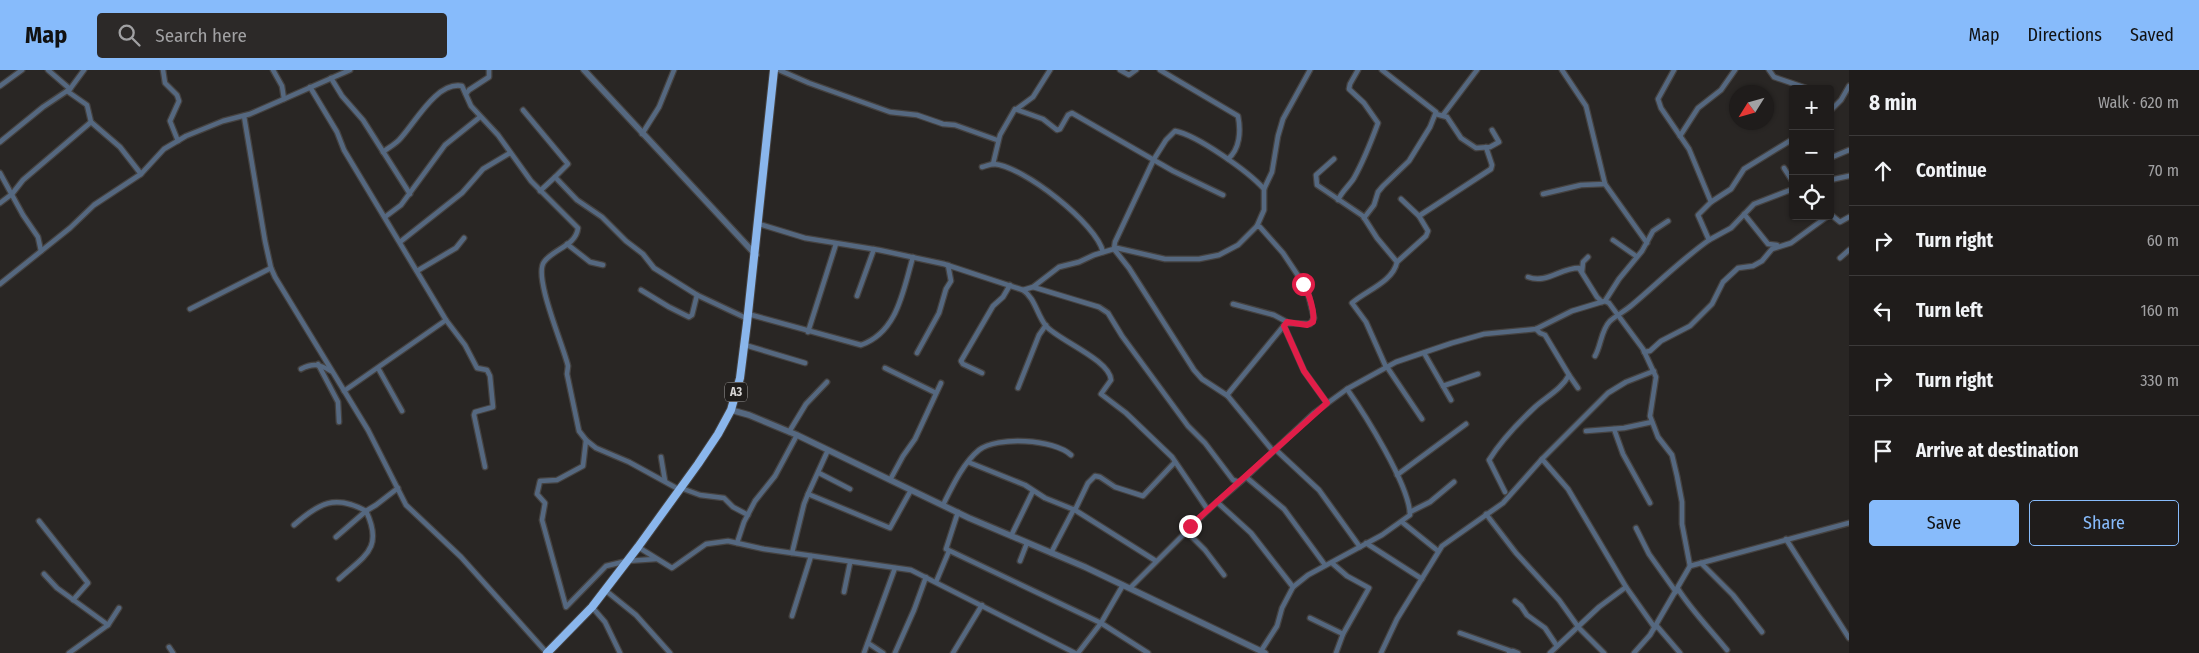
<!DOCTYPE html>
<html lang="en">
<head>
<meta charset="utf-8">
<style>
	:root { --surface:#1f1c1b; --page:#2c2928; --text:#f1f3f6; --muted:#a1a1a3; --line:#3c3a3a; --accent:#87bbfb }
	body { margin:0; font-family:"Fira Sans Condensed",sans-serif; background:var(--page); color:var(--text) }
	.controls { position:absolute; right:15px; top:15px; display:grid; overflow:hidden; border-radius:5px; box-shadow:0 1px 4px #0004 }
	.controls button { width:45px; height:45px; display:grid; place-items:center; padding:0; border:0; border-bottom:1px solid var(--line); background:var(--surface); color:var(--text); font:25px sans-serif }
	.compass { position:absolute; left:1729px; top:15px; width:45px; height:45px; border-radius:50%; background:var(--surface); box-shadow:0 1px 4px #0004; rotate:233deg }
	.stop { position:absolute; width:15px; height:15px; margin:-11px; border:4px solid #e11d48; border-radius:50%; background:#fff }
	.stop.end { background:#e11d48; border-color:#fff; box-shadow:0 1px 5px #0008 }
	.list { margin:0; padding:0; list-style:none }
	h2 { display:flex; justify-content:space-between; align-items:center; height:65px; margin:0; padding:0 20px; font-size:21px }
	h2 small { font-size:16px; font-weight:400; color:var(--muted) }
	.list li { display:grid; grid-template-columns:32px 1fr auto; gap:15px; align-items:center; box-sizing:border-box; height:70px; padding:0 20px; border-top:1px solid var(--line) }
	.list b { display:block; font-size:19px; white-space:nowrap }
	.list em { font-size:16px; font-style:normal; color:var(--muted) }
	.actions { display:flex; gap:10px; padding:15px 20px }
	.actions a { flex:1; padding:11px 0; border:1px solid var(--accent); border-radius:5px; text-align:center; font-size:18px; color:var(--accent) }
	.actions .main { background:var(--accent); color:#111 }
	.icon { flex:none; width:28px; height:28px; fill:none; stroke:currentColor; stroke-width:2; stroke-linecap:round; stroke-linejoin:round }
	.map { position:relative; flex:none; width:1849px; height:583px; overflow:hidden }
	header { display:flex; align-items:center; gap:30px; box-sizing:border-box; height:70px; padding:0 25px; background:var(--accent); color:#111 }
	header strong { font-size:24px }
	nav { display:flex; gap:28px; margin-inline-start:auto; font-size:18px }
	.search { width:350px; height:45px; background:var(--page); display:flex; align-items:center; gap:12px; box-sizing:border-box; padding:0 18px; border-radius:5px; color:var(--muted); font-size:19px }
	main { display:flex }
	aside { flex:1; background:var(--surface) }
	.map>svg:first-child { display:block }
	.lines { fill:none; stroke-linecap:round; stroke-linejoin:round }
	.minor-casing { stroke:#454240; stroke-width:7 }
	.tertiary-casing { stroke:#454240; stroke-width:8 }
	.trunk-casing { stroke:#454240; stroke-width:10 }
	.minor { stroke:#556880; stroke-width:4.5 }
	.tertiary { stroke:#556880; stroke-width:5.5 }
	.trunk { stroke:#8ab6ec; stroke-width:8 }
	.route { stroke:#e11d48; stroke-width:6 }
	.labels { text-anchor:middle; stroke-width:4; stroke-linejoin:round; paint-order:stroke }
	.shield { fill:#1f1c1a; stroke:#9f9d9c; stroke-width:1 }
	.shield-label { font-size:12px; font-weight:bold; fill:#d6d4d3 }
</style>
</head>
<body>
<header>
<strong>Map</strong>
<div class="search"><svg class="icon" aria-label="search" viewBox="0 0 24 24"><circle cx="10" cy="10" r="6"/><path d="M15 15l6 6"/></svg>Search here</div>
<nav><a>Map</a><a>Directions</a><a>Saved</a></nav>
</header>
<main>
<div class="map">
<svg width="1849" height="583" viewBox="0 0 1849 583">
	<rect width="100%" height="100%" fill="#292624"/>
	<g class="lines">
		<g class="minor-casing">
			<g id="minor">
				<path d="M 48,0 L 70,19 L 67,21"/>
				<path d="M 163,0 L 165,13 L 177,25 L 179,31 L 170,51 L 178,71"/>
				<path d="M 273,0 L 282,16 L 284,29"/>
				<path d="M 779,0 L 809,13 L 890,42 L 917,45 L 943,54 L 955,55 L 997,70"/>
				<path d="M 1120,0 L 1129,5 L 1136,0"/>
				<path d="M 1160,0 L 1238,46 C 1241,61 1240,79 1228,89"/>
				<path d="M 1562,0 L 1586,36 L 1605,114 L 1647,173"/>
				<path d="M 1769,0 L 1774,7 L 1809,19"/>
				<path d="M 331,8 L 342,26 L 363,50 L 410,124"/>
				<path d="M 0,16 L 22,0"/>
				<path d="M 310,17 L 337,62 L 344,80 L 446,250 L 344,321"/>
				<path d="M 70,19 L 84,0"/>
				<path d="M 466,24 L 469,20 L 489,7 L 489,0"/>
				<path d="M 1830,34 L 1830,41"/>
				<path d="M 1018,38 L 1033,27 L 1050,0"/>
				<path d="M 523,40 L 568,94 L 555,107"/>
				<path d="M 1830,41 L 1841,30 L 1849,16"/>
				<path d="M 1436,44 L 1447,47 L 1461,68 L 1476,78 L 1490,77 L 1499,72 L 1492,60"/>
				<path d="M 1443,45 L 1477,0"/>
				<path d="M 244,46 L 265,171 L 271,198 L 275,207 L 368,360 L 406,435 L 461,487 L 547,583"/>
				<path d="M 642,64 L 659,37 L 674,0"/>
				<path d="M 1680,66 L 1698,38 L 1721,20 L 1735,0"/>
				<path d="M 0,72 L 43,37 L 67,21 L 87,35 L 91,52"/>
				<path d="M 383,82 C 388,78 394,75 399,70 C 414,55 436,11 462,16 L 471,36 L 498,65 L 531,111 L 578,158 C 576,176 553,179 544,192 C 533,207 564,277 568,296 L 567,304 L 579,361 L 586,370 L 596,378 L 629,392 L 680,420"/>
				<path d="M 1830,88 L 1849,80"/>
				<path d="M 1334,89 L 1316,105 L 1317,115 L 1363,146 L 1377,168 L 1397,192 C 1393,212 1365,221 1352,233 L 1366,252 L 1386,297"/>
				<path d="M 993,94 L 1000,65 L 1015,39 L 1043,49 L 1057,60 L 1060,59 L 1068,45 L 1072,43 L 1173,101 L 1223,125"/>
				<path d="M 982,97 C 986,96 990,94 994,94 C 1023,96 1097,154 1103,182"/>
				<path d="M 1784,98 L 1793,112"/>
				<path d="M 0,103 L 23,145 L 38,167 L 41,181"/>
				<path d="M 1830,110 L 1849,106"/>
				<path d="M 1264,119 L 1272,102 L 1278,66 L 1283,49 L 1310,0"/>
				<path d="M 540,121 L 555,107 L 577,130 L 602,147 L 626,171 L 643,184 L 654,198 L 697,225 L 748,249"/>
				<path d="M 1543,124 L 1581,115 L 1605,114"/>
				<path d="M 1401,129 L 1419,146"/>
				<path d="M 1338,130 C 1342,121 1349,116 1354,108 C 1364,90 1371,72 1378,53 L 1364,33 L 1349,19 L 1350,14 L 1358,0"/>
				<path d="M 1711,132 L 1731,119 L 1744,99 L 1793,69"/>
				<path d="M 0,133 L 12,124 L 23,110 L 91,52 L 120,77 L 141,104"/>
				<path d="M 1744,144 L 1768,174 L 1777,175"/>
				<path d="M 1830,144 L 1840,152 L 1849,147"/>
				<path d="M 385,147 L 401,135 L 445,75 L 480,47"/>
				<path d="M 1364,148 L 1374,135 L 1378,122 L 1383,116 L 1409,91 L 1430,57 L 1436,42 L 1382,0"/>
				<path d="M 759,154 L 805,168 L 879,180 L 944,194 L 1023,220 C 1035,228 1037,245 1046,256 C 1058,270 1110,290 1111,310 L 1101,324 L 1126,343 L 1172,387 L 1208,440"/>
				<path d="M 1613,170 L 1636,186"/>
				<path d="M 1709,170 L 1731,158 L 1754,134 L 1793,119"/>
				<path d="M 400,172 L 462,123 L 483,99 L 510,83"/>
				<path d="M 567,174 L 590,192 L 603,195"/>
				<path d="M 1840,188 L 1849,180"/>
				<path d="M 1397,192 L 1426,166 L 1428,161 L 1419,146 L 1491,99 L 1492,95 L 1486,77"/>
				<path d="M 417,201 L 456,178 L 464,168"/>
				<path d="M 1582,202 L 1583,192 L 1588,187"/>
				<path d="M 1528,207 C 1547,214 1560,198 1579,198 L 1597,227 L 1602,232"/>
				<path d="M 0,214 L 70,158 L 94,135 L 141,104 L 164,79 L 186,66 L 223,51 L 250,44 L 350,0"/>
				<path d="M 1033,217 L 1099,237 L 1108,243 L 1122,266 L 1188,356 L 1205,373 L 1233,410 L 1239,412"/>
				<path d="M 641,220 L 669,237 L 689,247 L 692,245 L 697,225"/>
				<path d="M 1023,220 L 1033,217 L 1059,197 L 1079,192 L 1094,185 L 1117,178 L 1165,189 L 1199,189 L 1219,185 L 1238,175 L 1257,156 L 1260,157 L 1283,183 L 1307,219 L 1314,248 L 1310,254 L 1286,253 L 1227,325 L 1273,381"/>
				<path d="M 857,226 L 874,179"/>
				<path d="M 1605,231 L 1609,233 L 1643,279 L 1656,307 L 1650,346 L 1658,367 L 1672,385 L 1677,406 L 1682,432 L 1682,454 L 1690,496 L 1849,453"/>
				<path d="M 1233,234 L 1274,245 L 1287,252"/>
				<path d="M 190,239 L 271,198"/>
				<path d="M 748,244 L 861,275 C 898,262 903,220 913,187"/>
				<path d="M 446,250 L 465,275 L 477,298 L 487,300 L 490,306 L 493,337 L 475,342 L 474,345 L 485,397"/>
				<path d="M 1284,256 L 1304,301 L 1327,333"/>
				<path d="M 808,262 L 836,174"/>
				<path d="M 745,275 L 805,293"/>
				<path d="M 1644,282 L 1650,281 L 1661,271 L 1690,256 L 1712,234 L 1723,212 L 1738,198 L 1753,196 L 1762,191 L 1772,179 L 1791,173 L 1828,146"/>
				<path d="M 917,283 L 939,243 L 946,219 L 951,211 L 948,195"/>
				<path d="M 1424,283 L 1451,330"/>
				<path d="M 1595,286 C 1601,276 1601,260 1610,251 C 1617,245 1625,241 1632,235 C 1658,213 1681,190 1709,170 L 1698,145 L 1711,132 L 1689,79 L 1661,38 L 1658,29 L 1674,0"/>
				<path d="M 318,294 L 338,332 L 339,352"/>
				<path d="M 1387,297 L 1422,349"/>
				<path d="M 378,298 L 402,341"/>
				<path d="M 885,298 L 936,323"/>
				<path d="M 301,299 C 313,293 319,294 331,301"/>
				<path d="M 982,303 L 963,294 L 961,291 L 993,236 L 1003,227 L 1010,215"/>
				<path d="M 1569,305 L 1578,318"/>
				<path d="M 1443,316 L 1478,304"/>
				<path d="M 1018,318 L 1039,265 L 1046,255"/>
				<path d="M 1228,326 L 1202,309 L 1194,300 L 1129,198 L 1114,179 L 1115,172 L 1154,89 L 1166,70 L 1175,61 C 1197,65 1249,102 1264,119 L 1264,140 L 1257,156"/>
				<path d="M 1614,359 L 1623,384 L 1650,433"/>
				<path d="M 1586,361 L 1624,358 L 1652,352"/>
				<path d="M 789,362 L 806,334 L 827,312"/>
				<path d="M 586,370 L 583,396 L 557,410 L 540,411 L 537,424 L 545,433 L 542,450 L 566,537 L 606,496 L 627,491 L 656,489"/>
				<path d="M 1275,379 L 1319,420 L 1360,477"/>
				<path d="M 828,380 L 808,424 L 890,458 L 911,420"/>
				<path d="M 661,387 L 665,411"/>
				<path d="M 1542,389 L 1568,419 L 1626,517 L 1655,558"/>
				<path d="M 968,392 L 1025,415 L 1045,428 L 1075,440 L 1156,491"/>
				<path d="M 819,403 L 850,419"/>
				<path d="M 1397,405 L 1466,354"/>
				<path d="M 1246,407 L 1284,439 L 1325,495"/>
				<path d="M 890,410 L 903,386 L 915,369 L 941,313"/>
				<path d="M 681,418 L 700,425 L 724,428 L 733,437 L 748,445"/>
				<path d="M 1505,422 L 1489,390 C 1501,371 1519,352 1535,337 C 1546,327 1562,319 1569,305 L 1545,265 L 1540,263 L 1536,259"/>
				<path d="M 1217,432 L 1251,463 L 1293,517"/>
				<path d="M 943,435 C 952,417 963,393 979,380 C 997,366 1054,369 1071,385"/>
				<path d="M 1075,440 L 1088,413 L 1095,406 L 1100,407 L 1115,417 L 1143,426 L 1175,392"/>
				<path d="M 958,442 L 946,479 L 1101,553 L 1148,583"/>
				<path d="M 1410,442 L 1430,432 L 1454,412"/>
				<path d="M 1486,444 L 1516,483 L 1559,530 L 1579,558 L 1604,583"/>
				<path d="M 39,451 L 88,513 L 73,530"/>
				<path d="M 1402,452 L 1438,481"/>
				<path d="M 294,455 C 319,433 335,424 366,441 L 376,435 L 398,418"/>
				<path d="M 1636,458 L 1649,484 L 1676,522"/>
				<path d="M 1186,461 L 1205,480 L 1224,505"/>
				<path d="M 1011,466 L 1033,421"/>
				<path d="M 336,467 L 366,441 C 384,479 364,486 339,509"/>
				<path d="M 1786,469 L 1849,568"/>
				<path d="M 737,473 L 744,452 L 755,431 L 775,406 L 797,365"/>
				<path d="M 1366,473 L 1422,509"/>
				<path d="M 638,477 L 672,498 L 706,474 L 728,471 L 764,479 L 911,500 L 1075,583"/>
				<path d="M 792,483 L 804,434 L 808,424"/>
				<path d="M 1051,483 L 1074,439"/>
				<path d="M 1020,491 L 1027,473"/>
				<path d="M 1332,493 L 1347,506 L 1369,518 L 1343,564 L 1336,583"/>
				<path d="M 1701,493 L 1733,525 L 1762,562"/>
				<path d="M 44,504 L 57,518 L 108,555"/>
				<path d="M 936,512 L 949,481"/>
				<path d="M 1130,518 L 1208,440 L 1246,407 L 1314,343 L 1347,319 L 1396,292 L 1452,273 L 1484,264 L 1536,259 L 1572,241 L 1605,231 L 1619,209 L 1642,181 L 1653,161 L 1668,151"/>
				<path d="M 1678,519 C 1692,541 1710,559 1727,580"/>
				<path d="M 605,520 L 636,545 L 670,583"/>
				<path d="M 844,522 L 850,493"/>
				<path d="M 1515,531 L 1521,536 L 1527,545 L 1545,558 L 1557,576"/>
				<path d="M 592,537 L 605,552 L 620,583"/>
				<path d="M 792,546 L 811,486"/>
				<path d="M 1310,548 L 1343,564"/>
				<path d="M 1656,555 L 1680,583"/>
				<path d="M 1460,563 L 1511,581"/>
				<path d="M 868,573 L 883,583"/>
				<path d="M 169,577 L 173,583"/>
				<path d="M 1261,581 L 1277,556 L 1282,538 L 1293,517 L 1308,505 L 1382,465 L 1410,445 C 1410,416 1364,343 1347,319"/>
				<path d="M 1509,582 L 1513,581 L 1518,583"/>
				<path d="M 69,583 L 108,555 L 119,538"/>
				<path d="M 864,583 L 895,498"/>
				<path d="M 895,583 L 914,540 L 926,507"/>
				<path d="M 953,583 L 982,535"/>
				<path d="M 1078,583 L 1101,553 L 1123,515"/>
				<path d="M 1381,583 L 1397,549 L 1442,476 L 1503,433 L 1542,389 L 1608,323 L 1626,312 L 1654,301"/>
				<path d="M 1550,583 L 1599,537 L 1626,517"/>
				<path d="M 1634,583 L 1650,565 L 1690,496"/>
			</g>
		</g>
		<g class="tertiary-casing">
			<g id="tertiary">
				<path d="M 584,0 L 756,185"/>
				<path d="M 731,340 L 749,345 L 797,365 L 969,448 L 1085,497 L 1265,583"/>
			</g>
		</g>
		<g class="trunk-casing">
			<path id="trunk" d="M 547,583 L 592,537 L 638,477 L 698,394 L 718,364 L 731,340 L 740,308 L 747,253 L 774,0"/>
		</g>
		<use href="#minor" class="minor"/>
		<use href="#tertiary" class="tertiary"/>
		<use href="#trunk" class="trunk"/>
	</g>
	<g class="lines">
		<path class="route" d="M 1190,456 L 1327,333 L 1304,301 L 1284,256 L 1287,252 L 1307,255 L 1313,252 C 1315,241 1309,223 1303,214"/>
	</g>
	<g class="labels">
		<rect class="shield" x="725" y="312.5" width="22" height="19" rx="4"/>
		<g class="shield-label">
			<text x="736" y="326">A3</text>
		</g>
	</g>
</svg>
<div class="controls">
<button>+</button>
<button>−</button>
<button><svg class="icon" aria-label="locate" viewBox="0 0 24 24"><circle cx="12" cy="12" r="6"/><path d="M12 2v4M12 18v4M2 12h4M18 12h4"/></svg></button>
</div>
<svg class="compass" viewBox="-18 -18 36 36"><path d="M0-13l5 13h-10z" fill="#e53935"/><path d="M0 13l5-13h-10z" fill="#a1a1a3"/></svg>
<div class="stop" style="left:1303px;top:214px"></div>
<div class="stop end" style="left:1190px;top:456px"></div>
</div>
<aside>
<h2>8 min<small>Walk · 620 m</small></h2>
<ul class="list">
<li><svg class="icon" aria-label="ahead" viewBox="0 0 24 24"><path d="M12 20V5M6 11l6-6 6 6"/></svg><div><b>Continue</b></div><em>70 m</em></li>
<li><svg class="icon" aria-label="right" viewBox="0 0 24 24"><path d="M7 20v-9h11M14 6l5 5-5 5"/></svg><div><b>Turn right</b></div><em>60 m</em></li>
<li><svg class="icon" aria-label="left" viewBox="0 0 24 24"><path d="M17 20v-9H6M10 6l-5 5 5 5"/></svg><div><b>Turn left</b></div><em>160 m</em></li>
<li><svg class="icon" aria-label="right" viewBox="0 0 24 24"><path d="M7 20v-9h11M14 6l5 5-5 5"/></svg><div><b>Turn right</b></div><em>330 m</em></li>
<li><svg class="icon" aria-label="arrive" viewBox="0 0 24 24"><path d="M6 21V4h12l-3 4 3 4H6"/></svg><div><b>Arrive at destination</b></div></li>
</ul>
<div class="actions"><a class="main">Save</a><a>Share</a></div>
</aside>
</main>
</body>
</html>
